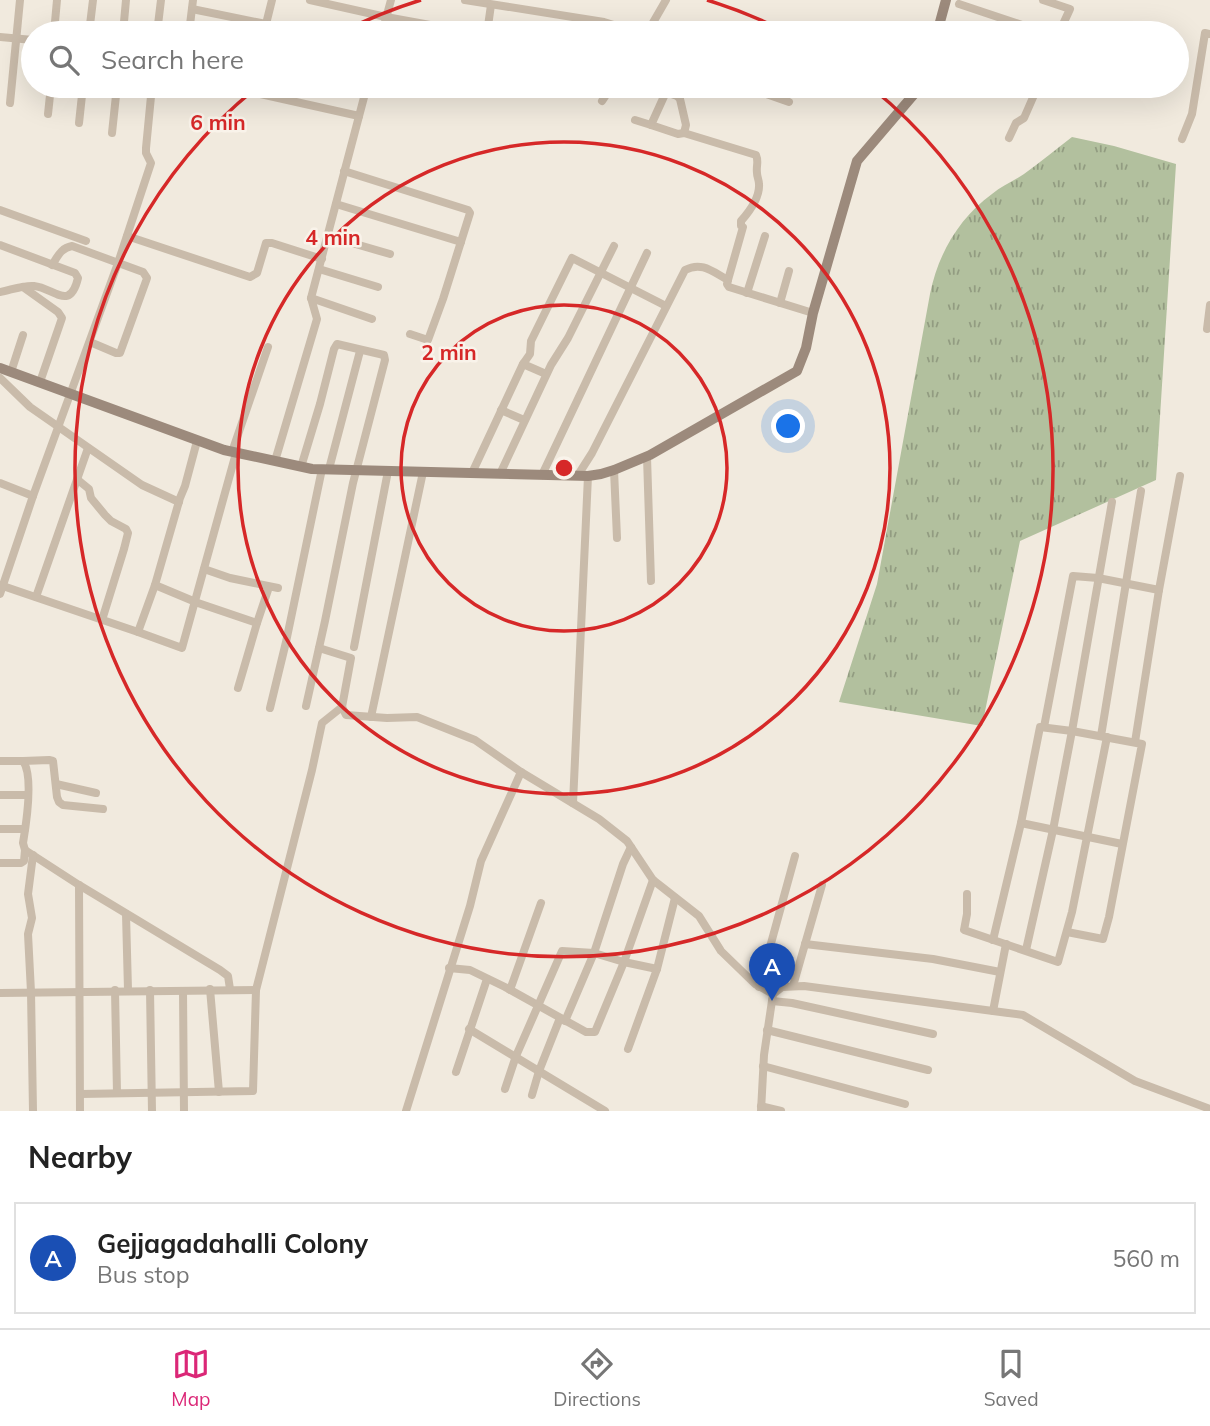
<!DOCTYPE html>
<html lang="en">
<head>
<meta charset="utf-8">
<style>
	:root { --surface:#fff; --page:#f2f2f2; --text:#222; --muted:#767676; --line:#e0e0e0; --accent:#db2777 }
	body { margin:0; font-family:Mulish,sans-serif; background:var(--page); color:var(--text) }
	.you { position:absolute; left:789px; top:427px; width:24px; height:24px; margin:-18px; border:5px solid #fff; border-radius:50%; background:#1a73e8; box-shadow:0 0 0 10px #1a73e833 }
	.badge { display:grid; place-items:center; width:46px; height:46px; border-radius:50%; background:var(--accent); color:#fff; font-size:23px; font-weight:700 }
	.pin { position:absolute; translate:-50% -58px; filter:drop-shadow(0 2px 4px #0008) }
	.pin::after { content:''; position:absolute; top:37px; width:24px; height:21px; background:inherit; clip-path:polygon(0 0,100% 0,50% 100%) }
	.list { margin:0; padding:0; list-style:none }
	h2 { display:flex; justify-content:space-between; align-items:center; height:91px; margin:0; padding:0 28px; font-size:30px }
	h2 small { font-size:23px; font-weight:400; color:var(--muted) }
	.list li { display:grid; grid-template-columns:46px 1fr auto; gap:21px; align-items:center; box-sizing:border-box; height:112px; margin:0 14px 14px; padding:0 14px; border:2px solid var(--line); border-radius:0px }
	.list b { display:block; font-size:26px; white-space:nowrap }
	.list p { margin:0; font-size:23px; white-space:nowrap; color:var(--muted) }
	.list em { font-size:23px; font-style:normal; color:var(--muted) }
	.icon { flex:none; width:38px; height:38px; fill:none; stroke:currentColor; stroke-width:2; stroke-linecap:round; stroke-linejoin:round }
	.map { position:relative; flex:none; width:1210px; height:1111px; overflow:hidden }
	.search { position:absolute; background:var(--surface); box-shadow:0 7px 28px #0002; left:21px; right:21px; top:21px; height:77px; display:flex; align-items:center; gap:18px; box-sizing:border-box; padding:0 24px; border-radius:38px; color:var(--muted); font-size:26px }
	.sheet { height:217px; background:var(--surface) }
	nav { display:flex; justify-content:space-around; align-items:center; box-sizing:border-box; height:98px; border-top:2px solid var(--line); background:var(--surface); font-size:19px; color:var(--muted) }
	nav a { display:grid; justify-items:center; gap:4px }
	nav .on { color:var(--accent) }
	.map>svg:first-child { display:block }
	.grass { fill:url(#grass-tufts) }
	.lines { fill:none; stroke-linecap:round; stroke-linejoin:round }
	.street { stroke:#c9bbaa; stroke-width:8 }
	.secondary { stroke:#9c8a7c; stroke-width:10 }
	.ring { fill:none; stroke:#d62828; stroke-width:3.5 }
	.centre { fill:#d62828; stroke:#f9f3ea; stroke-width:3.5 }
	.ring-label { font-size:21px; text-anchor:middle; font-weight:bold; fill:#d62828; stroke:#f9f3ea; stroke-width:5; stroke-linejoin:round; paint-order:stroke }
</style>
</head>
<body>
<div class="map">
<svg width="1210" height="1111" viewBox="0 0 1210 1111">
	<defs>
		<pattern id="grass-tufts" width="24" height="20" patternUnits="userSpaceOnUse" patternTransform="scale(1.75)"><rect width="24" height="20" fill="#b2c09e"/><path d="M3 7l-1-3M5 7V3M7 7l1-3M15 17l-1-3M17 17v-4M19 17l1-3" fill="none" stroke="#929c81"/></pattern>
	</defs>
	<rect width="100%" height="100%" fill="#f1eade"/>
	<path class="grass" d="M 1072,137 L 1114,146 L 1176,164 L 1156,480 L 1020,541 L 982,726 L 839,702 L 877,584 L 930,294 C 938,254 959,218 992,194 C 1002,186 1014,181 1024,174 C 1041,162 1056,149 1072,137 Z"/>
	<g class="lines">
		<g class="street">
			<path d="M 310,0 L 386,17 L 474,33"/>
			<path d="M 465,0 L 604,22 L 640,33"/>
			<path d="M 1043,0 L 1070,9 L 1059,33"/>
			<path d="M 959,4 L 1046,33"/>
			<path d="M 192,9 L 266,24 L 272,0"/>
			<path d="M 266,24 L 307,33"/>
			<path d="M 940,25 L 965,33"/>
			<path d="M 54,33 L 57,0"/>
			<path d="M 89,33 L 93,0"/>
			<path d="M 123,33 L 126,0"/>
			<path d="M 157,33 L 161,0"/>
			<path d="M 189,33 L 193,0"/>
			<path d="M 382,33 L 391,0"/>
			<path d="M 487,33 L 491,5"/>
			<path d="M 647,33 L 666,0"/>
			<path d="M 0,37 L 33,40"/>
			<path d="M 224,86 L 359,116"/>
			<path d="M 649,86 L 666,92 L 651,125 L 678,134 L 684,133 L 756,155 C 759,162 756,165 757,173 C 757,177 759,180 759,184 C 760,198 749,212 741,221 L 741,226 L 743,227 L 728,280"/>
			<path d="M 743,86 L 789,102"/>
			<path d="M 666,92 L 677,96 L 680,99 L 686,125 L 684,133"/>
			<path d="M 602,101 L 612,86"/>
			<path d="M 10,103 L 20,0"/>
			<path d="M 48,114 L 51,86"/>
			<path d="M 635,120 L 651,125"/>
			<path d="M 79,123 L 83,86"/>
			<path d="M 112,133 L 117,86"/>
			<path d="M 1009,138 L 1016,123 L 1024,118 L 1038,86"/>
			<path d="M 1182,139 L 1192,114 L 1205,33 L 1210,34"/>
			<path d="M 344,171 L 468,210 L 470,213 L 443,299 L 428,340 L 410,334"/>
			<path d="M 336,204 L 461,242"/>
			<path d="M 0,210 L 86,241"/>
			<path d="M 127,236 L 250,277 L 257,273 L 266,243 L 272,243 L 322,259"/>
			<path d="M 328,236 L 390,254"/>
			<path d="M 0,245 L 75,273 L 78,278 C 70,312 54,288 34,286 C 23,285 11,290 0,292"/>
			<path d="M 52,265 C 58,256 61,248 72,246 L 143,272 L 147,278 L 146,281 L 120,353 L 116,353 L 90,342"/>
			<path d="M 319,269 L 378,287"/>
			<path d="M 23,287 L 58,312 L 62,318 L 40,382"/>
			<path d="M 747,293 L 765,236"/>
			<path d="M 311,298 L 372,319"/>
			<path d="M 780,303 L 789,271"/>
			<path d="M 1207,329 L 1210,305"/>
			<path d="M 523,364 L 546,374"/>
			<path d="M 11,372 L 23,335"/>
			<path d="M 0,378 L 30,407 L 142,485 L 179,502"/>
			<path d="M 501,410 L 524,420"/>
			<path d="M 232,452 L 268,347"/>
			<path d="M 647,457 L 651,581"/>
			<path d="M 275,461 L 317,319 L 311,298 L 367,86"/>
			<path d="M 301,467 L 320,404 L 334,349 L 337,344 L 384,355 L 385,360 L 353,483 L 325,621 L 306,706"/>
			<path d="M 329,469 L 360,351"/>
			<path d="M 614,470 L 617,538"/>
			<path d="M 472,473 L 523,364 L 530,354 L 531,341 L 572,258 L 666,306"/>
			<path d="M 500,474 L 551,365 L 568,338 L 614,246"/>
			<path d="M 542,475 L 647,253"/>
			<path d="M 578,475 L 592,453 L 685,270 C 702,261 713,272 728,280 L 727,284 L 729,287 L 813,313"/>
			<path d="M 78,480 L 89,489 L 91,498 L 105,515 L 111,521 L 126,529 L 128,533 L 124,549 L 102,620"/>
			<path d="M 0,483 L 33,496"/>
			<path d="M 204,569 L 230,578 L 278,588"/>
			<path d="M 0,585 L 138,632 L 155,585 L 180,498 L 185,486 L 197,441"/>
			<path d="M 155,585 L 198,603 L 257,623 L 268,590"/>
			<path d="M 0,594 L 33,496 L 118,263 L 151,163 L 146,153 L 146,148 L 152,86"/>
			<path d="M 36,597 L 88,448"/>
			<path d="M 138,632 L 182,648 L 236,453"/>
			<path d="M 354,647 L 388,471"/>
			<path d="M 319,648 L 351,658 L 342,707 L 346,715 L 387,718 L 417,717 L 475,740 L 521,772 L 599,819 L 627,841 L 653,880 L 699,916 L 721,951 L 755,984 L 773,994"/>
			<path d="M 238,688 L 257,623"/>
			<path d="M 270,708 L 286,642 L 322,469"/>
			<path d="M 371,717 L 423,472"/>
			<path d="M 1044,727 L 1073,576 L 1098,578 L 1159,590"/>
			<path d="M 1101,736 L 1141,491"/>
			<path d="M 1135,742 L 1159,590 L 1180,476"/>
			<path d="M 0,761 L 23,761 C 34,776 26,825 23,843 L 25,850 L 79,885 L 220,970 L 228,976 L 230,989"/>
			<path d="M 23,761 L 49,760 L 53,761 L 57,797 L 59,802 L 63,805 L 103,809"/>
			<path d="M 56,784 L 96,793"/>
			<path d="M 0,795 L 28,795"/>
			<path d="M 573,803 L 588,476"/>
			<path d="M 1021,823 L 1122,844"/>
			<path d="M 0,829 L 25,829"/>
			<path d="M 33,855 L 28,894 L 32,918 L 28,934 L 31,992 L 33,1111"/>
			<path d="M 0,863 L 21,863 L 24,861 L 25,850"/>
			<path d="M 79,885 L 80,1111"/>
			<path d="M 967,894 L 967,914 L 964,930 L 1058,962 L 1072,912 L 1107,737"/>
			<path d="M 126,914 L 128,990"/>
			<path d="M 993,940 L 1021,823 L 1040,727 L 1072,731 L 1142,744 L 1109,917 L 1103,939 L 1067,932"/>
			<path d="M 805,944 L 933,959 L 1000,972"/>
			<path d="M 1026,950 L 1053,830 L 1072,731 L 1112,502"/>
			<path d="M 449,968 L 470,970 L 505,987 L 586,1032 L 595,1032 L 624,962 L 653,880"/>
			<path d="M 793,986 L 822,885"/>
			<path d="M 759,987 L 795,856"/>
			<path d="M 210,989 L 219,1092"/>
			<path d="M 115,990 L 117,1093"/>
			<path d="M 150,990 L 152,1111"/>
			<path d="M 510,990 L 541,903"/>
			<path d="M 183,991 L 184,1111"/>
			<path d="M 0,993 L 256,990"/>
			<path d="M 772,1001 L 792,1003 L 933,1034"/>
			<path d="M 993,1011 L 1006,944"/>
			<path d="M 565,1021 L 594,953 L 623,864 L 631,847"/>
			<path d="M 469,1029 L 605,1111"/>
			<path d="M 767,1030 L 928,1070"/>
			<path d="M 628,1049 L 657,969 L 675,898"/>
			<path d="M 763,1066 L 905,1104"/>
			<path d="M 456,1072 L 487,979"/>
			<path d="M 505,1089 L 516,1056 L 562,951 L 594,953 L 624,962 L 657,969"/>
			<path d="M 81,1094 L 253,1091 L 256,990 L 312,770 L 322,723 L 342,707"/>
			<path d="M 532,1095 L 539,1071 L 560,1018"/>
			<path d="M 761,1106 L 781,1111"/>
			<path d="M 406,1111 L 470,906 L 481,861 L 521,772"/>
			<path d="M 761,1111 L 764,1055 L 773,994 L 782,987 L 804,986 L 1023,1015 L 1135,1081 L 1210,1109"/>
		</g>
		<g class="secondary">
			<path d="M 937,33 L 946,0"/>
			<path d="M 0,368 L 224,450 L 312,469 L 588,476 L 601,474 L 614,470 L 650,455 L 797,371 L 806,348 L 813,313 L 857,161 L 921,86"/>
		</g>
	</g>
	<g class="ring">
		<circle cx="564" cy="468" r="163"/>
		<circle cx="564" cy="468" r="326"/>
		<path d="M342 32A489 489 0 0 1 421 0M707 0A489 489 0 0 1 786 32M872 88A489 489 0 1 1 256 88"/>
	</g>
	<circle cx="564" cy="468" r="10" class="centre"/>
	<g class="ring-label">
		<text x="218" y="130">6 min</text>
		<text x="333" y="245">4 min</text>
		<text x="449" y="360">2 min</text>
	</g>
</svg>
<div class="you"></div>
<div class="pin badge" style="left:772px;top:1001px;background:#1a4fb4">A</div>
<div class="search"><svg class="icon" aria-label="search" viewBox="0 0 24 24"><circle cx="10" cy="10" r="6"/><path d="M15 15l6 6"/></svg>Search here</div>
</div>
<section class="sheet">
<h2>Nearby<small></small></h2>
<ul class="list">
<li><span class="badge" style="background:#1a4fb4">A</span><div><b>Gejjagadahalli Colony</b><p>Bus stop</p></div><em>560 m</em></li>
</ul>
</section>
<nav>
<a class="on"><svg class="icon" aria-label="map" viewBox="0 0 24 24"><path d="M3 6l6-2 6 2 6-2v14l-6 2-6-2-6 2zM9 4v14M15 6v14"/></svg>Map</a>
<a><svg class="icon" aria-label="directions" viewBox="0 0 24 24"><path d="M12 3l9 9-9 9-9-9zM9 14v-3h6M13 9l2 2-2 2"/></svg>Directions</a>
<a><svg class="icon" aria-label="saved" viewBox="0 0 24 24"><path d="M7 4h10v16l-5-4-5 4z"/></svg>Saved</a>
</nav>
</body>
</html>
